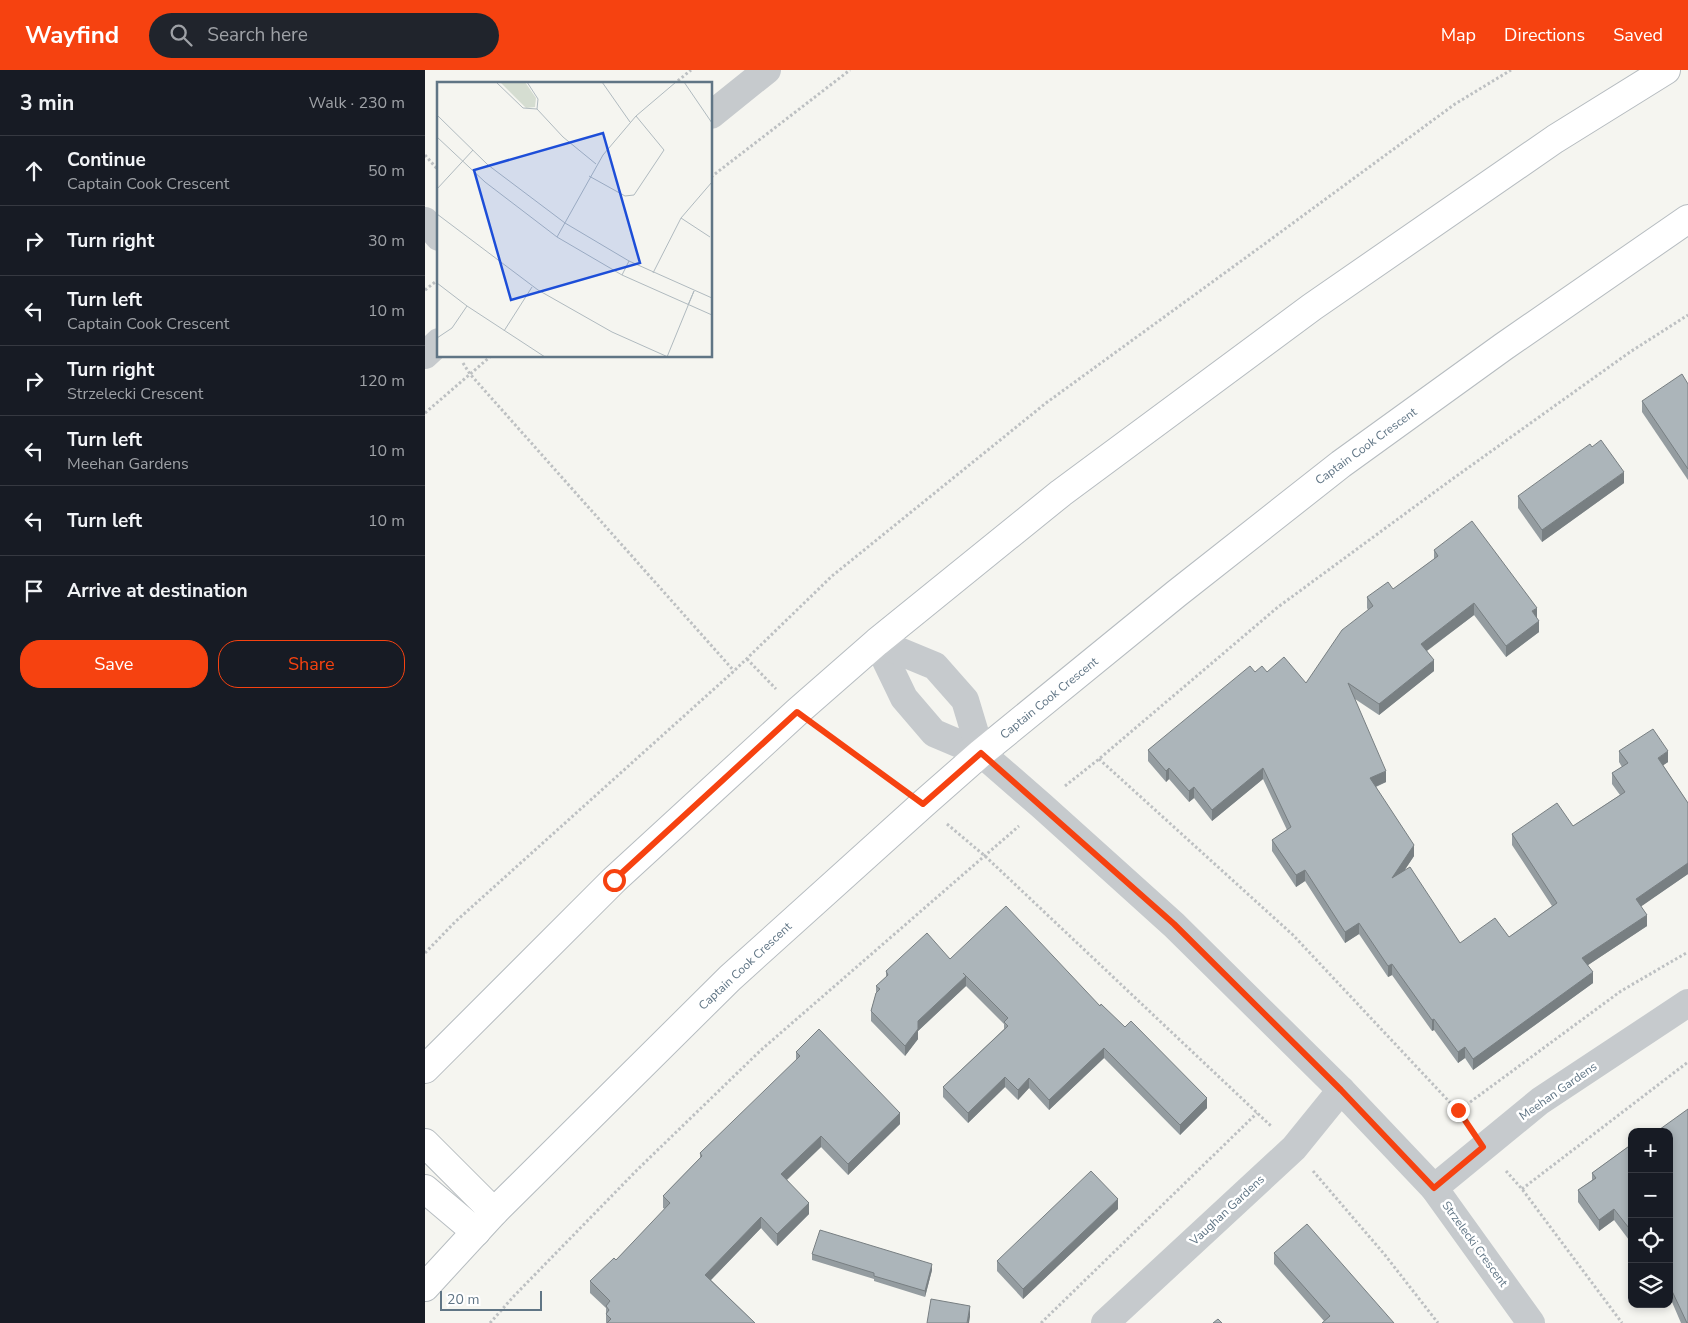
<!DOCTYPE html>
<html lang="en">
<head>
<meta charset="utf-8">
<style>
	:root { --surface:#171b24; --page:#20242c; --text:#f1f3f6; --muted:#9ea1a6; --line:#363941; --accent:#f64210 }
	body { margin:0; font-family:"Nunito Sans",sans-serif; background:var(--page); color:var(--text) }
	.controls { position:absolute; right:15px; bottom:15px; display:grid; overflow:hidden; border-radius:10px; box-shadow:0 2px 8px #0003 }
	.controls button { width:45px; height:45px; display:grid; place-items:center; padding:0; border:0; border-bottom:1px solid var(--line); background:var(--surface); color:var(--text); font:25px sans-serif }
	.scale { position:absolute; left:15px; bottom:12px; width:102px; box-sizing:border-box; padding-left:5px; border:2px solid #607585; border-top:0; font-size:14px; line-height:18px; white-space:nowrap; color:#607585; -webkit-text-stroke:4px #fff; paint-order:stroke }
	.stop { position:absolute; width:15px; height:15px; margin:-11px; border:4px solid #f64210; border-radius:50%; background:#fff }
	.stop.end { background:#f64210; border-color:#fff; box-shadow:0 1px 5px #0008 }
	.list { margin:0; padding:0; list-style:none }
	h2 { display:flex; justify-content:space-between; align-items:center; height:65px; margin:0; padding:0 20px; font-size:21px }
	h2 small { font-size:16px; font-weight:400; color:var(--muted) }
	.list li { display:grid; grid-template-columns:32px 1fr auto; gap:15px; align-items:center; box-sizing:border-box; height:70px; padding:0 20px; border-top:1px solid var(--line) }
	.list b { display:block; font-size:19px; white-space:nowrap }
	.list p { margin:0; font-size:16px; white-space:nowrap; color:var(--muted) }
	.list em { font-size:16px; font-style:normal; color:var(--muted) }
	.actions { display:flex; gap:10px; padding:15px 20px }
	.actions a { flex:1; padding:11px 0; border:1px solid var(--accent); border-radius:20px; text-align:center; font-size:18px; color:var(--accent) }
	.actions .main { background:var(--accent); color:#fff }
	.icon { flex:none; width:28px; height:28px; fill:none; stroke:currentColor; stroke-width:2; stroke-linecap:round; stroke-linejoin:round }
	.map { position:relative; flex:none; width:1263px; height:1253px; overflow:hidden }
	header { display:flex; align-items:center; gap:30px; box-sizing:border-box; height:70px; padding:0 25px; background:var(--accent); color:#fff }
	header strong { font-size:24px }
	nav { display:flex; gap:28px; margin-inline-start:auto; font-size:18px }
	.search { width:350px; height:45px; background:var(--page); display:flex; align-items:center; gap:12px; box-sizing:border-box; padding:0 18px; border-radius:28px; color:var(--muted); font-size:19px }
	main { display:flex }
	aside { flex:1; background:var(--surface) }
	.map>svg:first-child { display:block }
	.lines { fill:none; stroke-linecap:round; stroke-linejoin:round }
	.secondary-casing { stroke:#b6bcc0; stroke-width:30 }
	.path { stroke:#bdc0c2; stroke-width:3; stroke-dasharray:2.5 2.5; stroke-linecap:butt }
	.street { stroke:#c6cacd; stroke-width:28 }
	.secondary { stroke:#fff; stroke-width:28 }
	.wall { fill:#949ca0 }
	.shaded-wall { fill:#787f82 }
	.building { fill:#acb5ba; stroke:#787f82 }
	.route { stroke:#f64210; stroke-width:6 }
	.labels { text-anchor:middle; stroke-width:5; stroke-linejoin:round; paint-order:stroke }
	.street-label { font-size:12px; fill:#607585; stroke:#fff }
	.inset-road { fill:none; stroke:#b0babf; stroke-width:1 }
	.view { fill:#1d4ed8; fill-opacity:0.15; stroke:#1d4ed8; stroke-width:2.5 }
	.inset-edge { fill:none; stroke:#607585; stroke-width:2.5 }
</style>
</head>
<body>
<header>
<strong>Wayfind</strong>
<div class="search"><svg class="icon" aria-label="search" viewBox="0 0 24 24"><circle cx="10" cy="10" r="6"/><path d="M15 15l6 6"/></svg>Search here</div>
<nav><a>Map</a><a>Directions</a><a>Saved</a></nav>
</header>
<main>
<aside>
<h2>3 min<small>Walk · 230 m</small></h2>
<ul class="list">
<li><svg class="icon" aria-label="ahead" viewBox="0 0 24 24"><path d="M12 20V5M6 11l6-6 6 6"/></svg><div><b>Continue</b><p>Captain Cook Crescent</p></div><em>50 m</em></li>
<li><svg class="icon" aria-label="right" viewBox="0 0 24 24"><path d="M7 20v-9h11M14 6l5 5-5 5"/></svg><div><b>Turn right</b></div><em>30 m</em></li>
<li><svg class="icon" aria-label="left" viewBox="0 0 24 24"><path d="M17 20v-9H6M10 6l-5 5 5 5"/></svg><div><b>Turn left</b><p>Captain Cook Crescent</p></div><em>10 m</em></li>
<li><svg class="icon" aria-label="right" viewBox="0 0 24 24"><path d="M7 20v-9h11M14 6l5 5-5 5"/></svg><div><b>Turn right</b><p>Strzelecki Crescent</p></div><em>120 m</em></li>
<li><svg class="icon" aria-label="left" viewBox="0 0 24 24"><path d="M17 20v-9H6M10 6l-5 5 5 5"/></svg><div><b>Turn left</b><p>Meehan Gardens</p></div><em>10 m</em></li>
<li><svg class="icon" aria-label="left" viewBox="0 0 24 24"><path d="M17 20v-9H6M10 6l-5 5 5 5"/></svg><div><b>Turn left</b></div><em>10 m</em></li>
<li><svg class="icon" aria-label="arrive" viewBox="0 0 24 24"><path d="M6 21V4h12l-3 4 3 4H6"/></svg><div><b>Arrive at destination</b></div></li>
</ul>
<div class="actions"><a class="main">Save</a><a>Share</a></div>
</aside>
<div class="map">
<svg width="1263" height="1253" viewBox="0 0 1263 1253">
	<rect width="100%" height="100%" fill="#f5f5f0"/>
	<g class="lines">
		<g class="secondary-casing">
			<g id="secondary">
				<path d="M 0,999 L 189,810 L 372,642 L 452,572 L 636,423 L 887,237 L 1130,69 L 1241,0"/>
				<path d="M 0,1073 L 69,1142"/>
				<path d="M 0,1119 L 51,1162"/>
				<path d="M 0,1217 L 69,1142 L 305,908 L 498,734 L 556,683 L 751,524 L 916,394 L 1078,277 L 1263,149"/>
			</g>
		</g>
		<g class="path">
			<path d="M 249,14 L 266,0"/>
			<path d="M 0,85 L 14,101"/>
			<path d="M 286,107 L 425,0"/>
			<path d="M 0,220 L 14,209"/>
			<path d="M 38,293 L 45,304 L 309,601"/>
			<path d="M 0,343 L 66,286"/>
			<path d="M 322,589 L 351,619"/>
			<path d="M 398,661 L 472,714"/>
			<path d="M 674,689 L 868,865 L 1033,1041 L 1041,1051"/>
			<path d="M 640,716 L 674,689 L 853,537 L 1026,410 L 1205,282 L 1263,245"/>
			<path d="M 522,754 L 560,786 L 846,1056"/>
			<path d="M 0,883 L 30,852 L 309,601 L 407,506 L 621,333 L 834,178 L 1030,34 L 1086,0"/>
			<path d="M 1033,1041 L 1196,921 L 1263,882"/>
			<path d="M 888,1101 L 960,1185 L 1013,1253"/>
			<path d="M 1081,1101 L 1097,1119 L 1197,1253"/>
			<path d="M 1097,1119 L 1263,992"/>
			<path d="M 65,1253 L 88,1227 L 212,1100 L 336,980 L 594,756"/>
			<path d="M 616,1253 L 832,1043"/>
		</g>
		<g class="street">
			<path d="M 286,45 L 342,0"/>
			<path d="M 0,151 L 14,167"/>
			<path d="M 0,285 L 14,272"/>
			<path d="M 452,572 L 479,628 L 509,663 L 556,683 L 617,736 L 749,855 L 916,1020 L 1009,1118 L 1106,1253"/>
			<path d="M 452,572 L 510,596 L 540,630 L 556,683"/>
			<path d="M 1009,1118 L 1115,1031 L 1263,933"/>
			<path d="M 680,1253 L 869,1078 L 916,1020"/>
		</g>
		<use href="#secondary" class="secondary"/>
	</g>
	<g class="wall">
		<path d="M 1263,314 L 1263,410 L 1217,342 L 1217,331 Z"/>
		<path d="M 1199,413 L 1117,472 L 1093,438 L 1093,426 Z"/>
		<path d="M 1009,480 L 1112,548 L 1114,562 L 1081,587 L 1049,545 L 1002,581 L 1009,601 L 954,645 L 930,629 L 961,712 L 951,717 L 989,786 L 979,801 L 1035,873 L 1084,867 L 1127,836 L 1087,775 L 1087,764 L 1148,756 L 1195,725 L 1187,714 L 1187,703 L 1197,697 L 1194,692 L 1194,681 L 1243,692 L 1238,695 L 1263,733 L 1263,804 L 1216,836 L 1222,856 L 1163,895 L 1168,913 L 1048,1000 L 1040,988 L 1033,993 L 1009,960 L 1007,961 L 967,905 L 963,907 L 934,864 L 920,873 L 880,811 L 871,817 L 847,781 L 847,770 L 862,760 L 838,709 L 787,751 L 769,728 L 764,732 L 744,709 L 741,712 L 723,691 L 723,680 L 830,602 L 842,602 L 881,613 L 943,540 L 942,538 L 942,527 L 968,519 L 1009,489 Z"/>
		<path d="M 525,889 L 675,936 L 782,1038 L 755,1065 L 679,988 L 624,1040 L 604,1018 L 593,1030 L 580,1017 L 543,1053 L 518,1027 L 518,1017 L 579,959 L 579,954 L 541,916 L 493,961 L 493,969 L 480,986 L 446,951 L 446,941 L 451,923 L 451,916 L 461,907 L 461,901 Z"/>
		<path d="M 371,982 L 475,1054 L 423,1105 L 396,1077 L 362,1110 L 384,1144 L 352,1176 L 336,1158 L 286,1210 L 330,1253 L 181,1253 L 181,1238 L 165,1223 L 165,1211 L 191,1190 L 240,1139 L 238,1138 L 238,1126 L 275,1088 L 275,1083 L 371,991 Z"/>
		<path d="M 1244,1062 L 1263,1253 L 1256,1253 L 1247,1232 L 1244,1234 Z"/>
		<path d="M 1207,1074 L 1207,1174 L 1189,1150 L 1174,1161 L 1153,1132 L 1153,1120 L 1167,1110 L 1167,1103 Z"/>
		<path d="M 693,1139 L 598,1229 L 572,1201 L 572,1191 Z"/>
		<path d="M 849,1183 L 969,1253 L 899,1251 L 849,1194 Z"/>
		<path d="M 387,1184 L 507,1200 L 500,1227 L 449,1211 L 449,1209 L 387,1190 Z"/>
	</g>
	<g class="shaded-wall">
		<path d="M 1199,402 L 1199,413 L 1117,472 L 1117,460 Z"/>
		<path d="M 1049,533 L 1049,545 L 996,585 L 996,574 Z"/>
		<path d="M 1112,538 L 1112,549 L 1107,541 Z"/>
		<path d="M 1114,551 L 1114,562 L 1081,587 L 1081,576 Z"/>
		<path d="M 1009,590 L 1009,601 L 954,645 L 954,634 Z"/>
		<path d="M 1243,681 L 1243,692 L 1233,699 L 1233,688 Z"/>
		<path d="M 744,698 L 744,709 L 741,712 L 741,701 Z"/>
		<path d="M 838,698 L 838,709 L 787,751 L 787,740 Z"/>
		<path d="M 961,701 L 961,712 L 945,719 L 945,708 Z"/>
		<path d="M 769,717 L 769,728 L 764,732 L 764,721 Z"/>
		<path d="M 989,775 L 989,786 L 967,819 L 967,808 Z"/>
		<path d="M 1263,793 L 1263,804 L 1211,840 L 1211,829 Z"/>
		<path d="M 880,800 L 880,811 L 871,817 L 871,805 Z"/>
		<path d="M 1222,845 L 1222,856 L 1157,899 L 1157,888 Z"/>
		<path d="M 934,853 L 934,864 L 920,873 L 920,862 Z"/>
		<path d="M 967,894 L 967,905 L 963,907 L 963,896 Z"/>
		<path d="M 1168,902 L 1168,913 L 1048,1000 L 1048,989 Z"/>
		<path d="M 541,906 L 541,916 L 493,961 L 493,951 Z"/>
		<path d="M 1009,949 L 1009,960 L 1007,961 L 1007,950 Z"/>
		<path d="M 493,959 L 493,969 L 480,986 L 480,976 Z"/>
		<path d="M 1040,977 L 1040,988 L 1033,993 L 1033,982 Z"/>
		<path d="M 679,978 L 679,988 L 624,1040 L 624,1030 Z"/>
		<path d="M 580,1007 L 580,1017 L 543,1053 L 543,1043 Z"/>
		<path d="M 604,1008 L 604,1018 L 593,1030 L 593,1020 Z"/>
		<path d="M 782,1028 L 782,1038 L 755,1065 L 755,1055 Z"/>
		<path d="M 475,1043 L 475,1054 L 423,1105 L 423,1094 Z"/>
		<path d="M 396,1066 L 396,1077 L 356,1115 L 356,1104 Z"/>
		<path d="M 693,1129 L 693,1139 L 598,1229 L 598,1219 Z"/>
		<path d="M 384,1133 L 384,1144 L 352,1176 L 352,1164 Z"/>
		<path d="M 1189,1139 L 1189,1150 L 1174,1161 L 1174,1150 Z"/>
		<path d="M 336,1147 L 336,1158 L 280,1216 L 280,1205 Z"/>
		<path d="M 507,1194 L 507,1200 L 500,1227 L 500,1221 Z"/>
		<path d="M 1247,1221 L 1247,1232 L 1244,1234 L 1244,1222 Z"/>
		<path d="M 1239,1234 L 1244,1234 L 1239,1238 Z"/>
		<path d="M 545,1236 L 545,1247 L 544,1253 L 542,1253 Z"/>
	</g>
	<g class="building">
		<path d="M 1257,304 L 1263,314 L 1263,399 L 1217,331 Z"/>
		<path d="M 1176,370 L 1199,402 L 1117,460 L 1093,426 L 1165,374 L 1167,377 Z"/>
		<path d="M 1047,451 L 1112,538 L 1107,541 L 1114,551 L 1081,576 L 1049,533 L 996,574 L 1009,590 L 954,634 L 923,613 L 961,701 L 945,708 L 989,775 L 967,808 L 985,797 L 1035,873 L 1070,848 L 1084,867 L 1132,833 L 1087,764 L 1132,733 L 1148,756 L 1200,722 L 1187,703 L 1203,693 L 1194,681 L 1228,659 L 1243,681 L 1233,688 L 1263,733 L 1263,793 L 1211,829 L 1222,845 L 1157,888 L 1168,902 L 1048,989 L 1040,977 L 1033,982 L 1009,949 L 1007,950 L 967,894 L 963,896 L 934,853 L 920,862 L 880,800 L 871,805 L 847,770 L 866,757 L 838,698 L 787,740 L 769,717 L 764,721 L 744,698 L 741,701 L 723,680 L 825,596 L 830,602 L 837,596 L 842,602 L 859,587 L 881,613 L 917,560 L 948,536 L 942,527 L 963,512 L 968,519 L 1013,486 L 1009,480 Z"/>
		<path d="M 581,836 L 675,936 L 676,934 L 700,957 L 706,951 L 782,1028 L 755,1055 L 679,978 L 624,1030 L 604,1008 L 593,1020 L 580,1007 L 543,1043 L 518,1017 L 583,956 L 579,952 L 583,948 L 538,903 L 541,906 L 493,951 L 493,959 L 480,976 L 446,941 L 451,923 L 455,919 L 451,916 L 463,905 L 461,901 L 502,863 L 525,889 Z"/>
		<path d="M 394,959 L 475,1043 L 423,1094 L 396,1066 L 356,1104 L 384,1133 L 352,1164 L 336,1147 L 280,1205 L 330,1253 L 182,1253 L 186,1249 L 181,1244 L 184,1240 L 181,1236 L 185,1231 L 165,1211 L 189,1188 L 191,1190 L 245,1133 L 238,1126 L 277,1086 L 275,1083 L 375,986 L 371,982 Z"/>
		<path d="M 1263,1039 L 1263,1253 L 1262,1253 L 1247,1221 L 1244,1222 L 1244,1062 L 1231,1062 Z"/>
		<path d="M 1207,1074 L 1207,1162 L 1189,1139 L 1174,1150 L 1153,1120 L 1171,1108 L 1167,1103 Z"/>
		<path d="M 666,1101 L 693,1129 L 598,1219 L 572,1191 Z"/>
		<path d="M 882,1154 L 969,1253 L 897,1253 L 905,1246 L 849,1183 Z"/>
		<path d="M 395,1160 L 507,1194 L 500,1221 L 449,1206 L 449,1203 L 387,1184 Z"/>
		<path d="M 506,1229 L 545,1236 L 542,1253 L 502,1253 Z"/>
		<path d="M 793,1249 L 797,1253 L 788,1253 Z"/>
	</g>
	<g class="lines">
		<path class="route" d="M 189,810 L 372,642 L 498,734 L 556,683 L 749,854 L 916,1020 L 1009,1118 L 1058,1077 L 1033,1040"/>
	</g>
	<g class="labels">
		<g class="street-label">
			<text transform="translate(941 376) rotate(-36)" y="4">Captain Cook Crescent</text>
			<text transform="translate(624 628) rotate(-39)" y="4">Captain Cook Crescent</text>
			<text transform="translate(320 896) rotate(-43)" y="4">Captain Cook Crescent</text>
			<text transform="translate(1133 1021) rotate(-35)" y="4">Meehan Gardens</text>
			<text transform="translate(802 1140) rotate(-43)" y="4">Vaughan Gardens</text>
			<text transform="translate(1050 1174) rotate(54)" y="4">Strzelecki Crescent</text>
		</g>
	</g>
	<g transform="translate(12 12)">
		<rect width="275" height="275" fill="#f5f5f0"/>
		<path d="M 63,0 L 88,0 L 99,16 L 98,25 L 89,26 Z" fill="#d5ddd1"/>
		<path class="inset-road" d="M 59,0 L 86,26 L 100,27M 90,0 L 101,17 L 100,27M 165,0 L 193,40M 247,0 L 275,41M 100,27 L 126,55 L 159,82M 0,33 L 51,83 L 128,141 L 192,179 L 275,216M 0,55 L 48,100 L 120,155 L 185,193 L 275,233M 152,94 L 188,114 L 197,113 L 227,68 L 199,34M 0,107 L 36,68M 0,132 L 101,208 L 175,250 L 231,275M 244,136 L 273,155M 120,155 L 166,73 L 199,34 L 239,0M 216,191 L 244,136 L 275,100M 185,193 L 192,179M 0,201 L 30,224 L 108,275M 251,223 L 257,209M 67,249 L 95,205M 0,256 L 15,246 L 30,224M 230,275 L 257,209"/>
		<path class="view" d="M 166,51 L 203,181 L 74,218 L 37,88 Z"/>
		<rect width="275" height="275" class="inset-edge"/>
	</g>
</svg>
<div class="controls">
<button>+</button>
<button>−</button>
<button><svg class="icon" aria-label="locate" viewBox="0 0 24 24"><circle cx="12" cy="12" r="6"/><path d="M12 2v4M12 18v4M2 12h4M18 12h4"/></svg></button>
<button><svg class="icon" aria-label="layers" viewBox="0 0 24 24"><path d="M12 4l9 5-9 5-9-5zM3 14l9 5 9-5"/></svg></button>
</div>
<div class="scale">20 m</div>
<div class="stop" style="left:189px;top:810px"></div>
<div class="stop end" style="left:1033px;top:1040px"></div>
</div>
</main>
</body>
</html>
